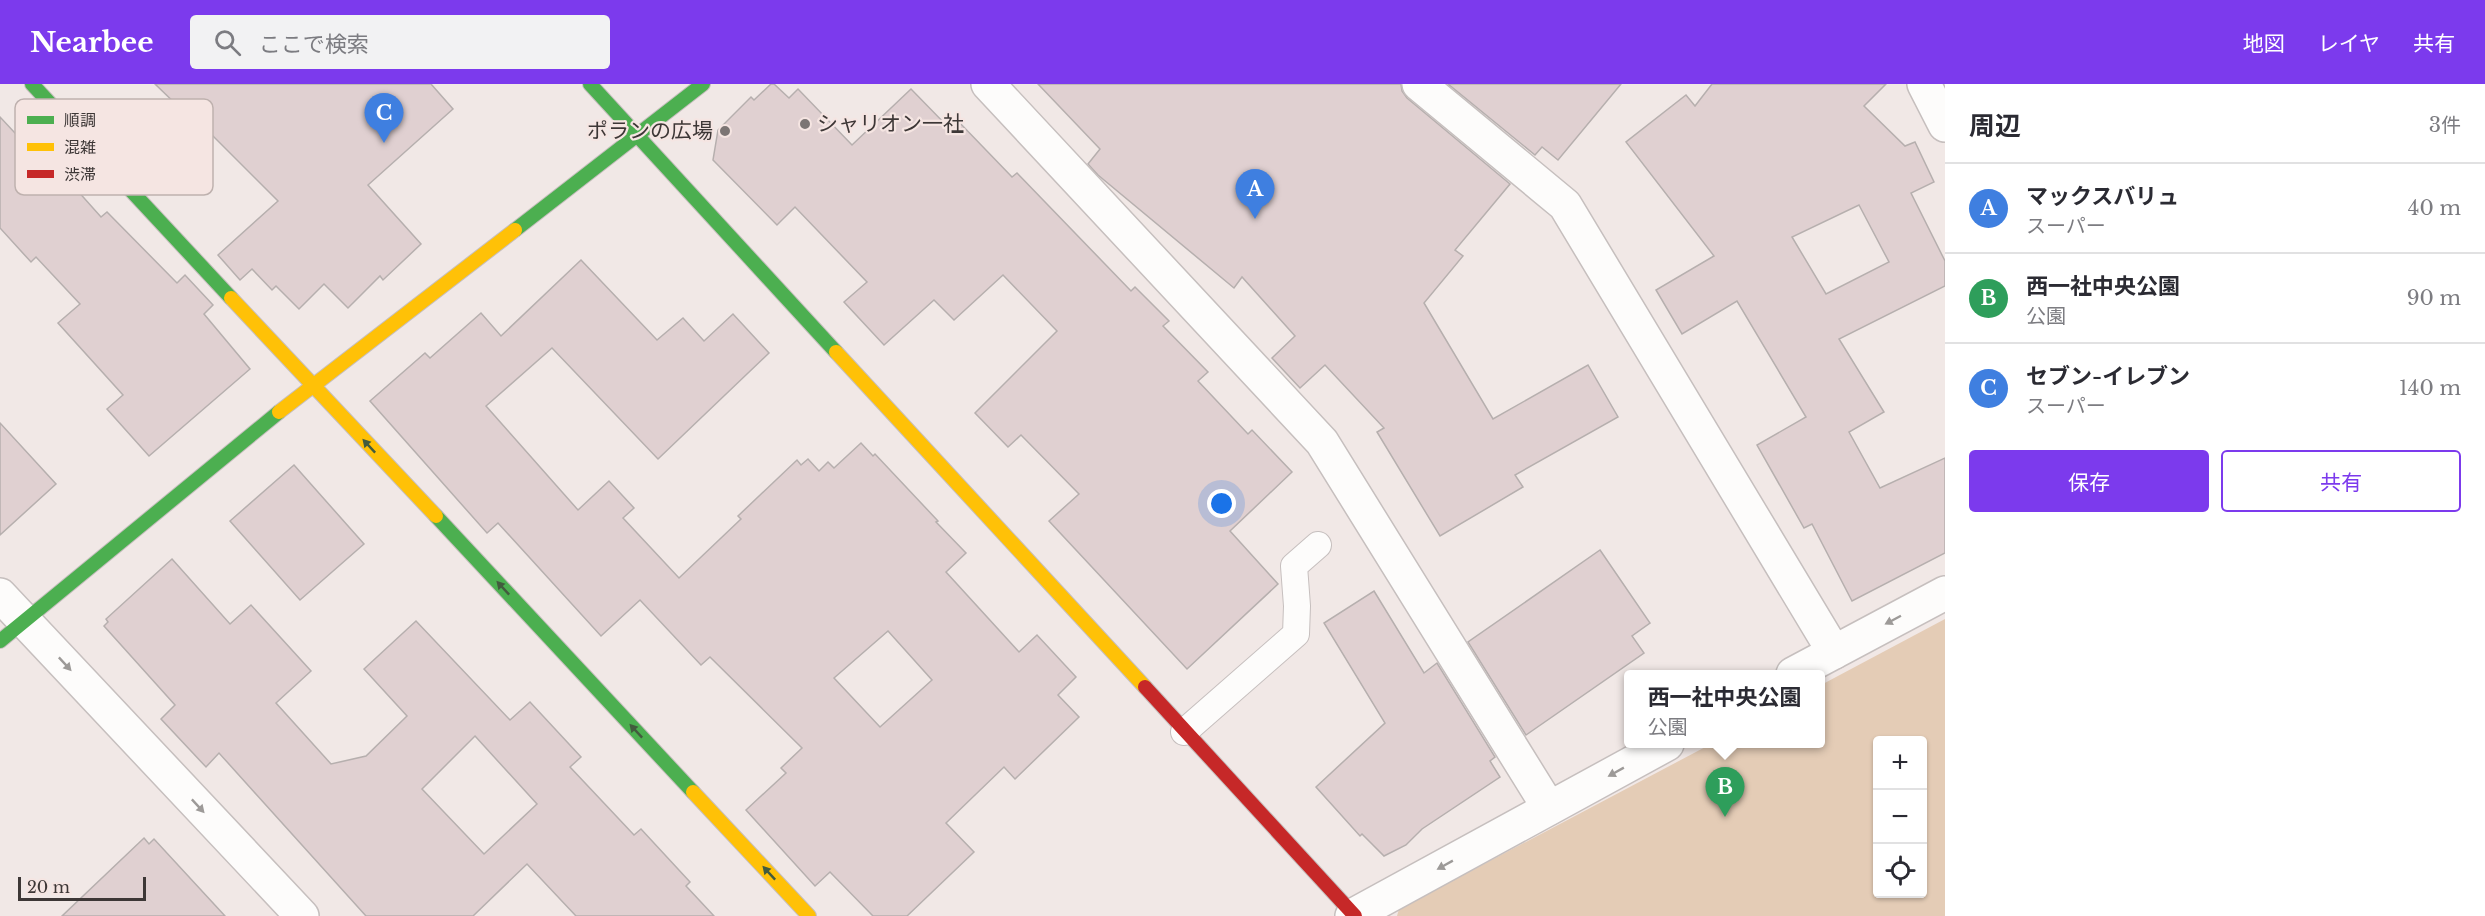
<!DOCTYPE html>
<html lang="ja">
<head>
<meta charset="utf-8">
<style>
	:root { --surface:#fff; --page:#f2f2f3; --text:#2b2b33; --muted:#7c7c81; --line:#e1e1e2; --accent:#7c3aed }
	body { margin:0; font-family:"Libre Baskerville","Noto Sans JP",serif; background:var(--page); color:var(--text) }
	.controls { position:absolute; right:18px; bottom:18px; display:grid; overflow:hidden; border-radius:6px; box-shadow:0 2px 4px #0004 }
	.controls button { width:54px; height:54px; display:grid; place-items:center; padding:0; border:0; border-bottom:2px solid var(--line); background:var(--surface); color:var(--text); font:30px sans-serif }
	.scale { position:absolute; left:18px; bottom:15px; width:128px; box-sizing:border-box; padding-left:6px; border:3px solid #3d3736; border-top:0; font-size:16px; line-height:21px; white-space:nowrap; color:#3d3736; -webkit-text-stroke:4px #f5e5e2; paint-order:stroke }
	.you { position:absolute; left:1222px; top:420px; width:21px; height:21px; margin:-15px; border:4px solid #fff; border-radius:50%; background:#1a73e8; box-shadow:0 0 0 9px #1a73e833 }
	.badge { display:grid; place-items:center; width:39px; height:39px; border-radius:50%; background:var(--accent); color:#fff; font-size:20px; font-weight:700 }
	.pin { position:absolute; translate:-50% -50px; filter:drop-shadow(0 2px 3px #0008) }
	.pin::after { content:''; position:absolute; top:32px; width:21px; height:18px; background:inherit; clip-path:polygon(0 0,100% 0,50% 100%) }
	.popup { position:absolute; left:1624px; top:586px; width:201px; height:78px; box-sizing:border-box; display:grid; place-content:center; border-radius:6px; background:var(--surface); filter:drop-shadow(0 2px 4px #0005); font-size:20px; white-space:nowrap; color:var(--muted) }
	.popup b { font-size:22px; color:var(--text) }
	.popup::after { content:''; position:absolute; left:50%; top:100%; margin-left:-12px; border:12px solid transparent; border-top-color:var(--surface) }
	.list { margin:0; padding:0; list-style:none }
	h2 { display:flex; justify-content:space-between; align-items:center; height:78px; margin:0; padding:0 24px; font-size:26px }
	h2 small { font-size:20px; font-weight:400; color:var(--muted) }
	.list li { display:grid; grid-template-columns:39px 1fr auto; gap:18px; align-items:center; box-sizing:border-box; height:90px; padding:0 24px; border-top:2px solid var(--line) }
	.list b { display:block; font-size:22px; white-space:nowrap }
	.list p { margin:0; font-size:20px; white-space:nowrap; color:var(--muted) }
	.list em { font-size:20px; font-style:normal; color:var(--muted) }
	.actions { display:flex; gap:12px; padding:18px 24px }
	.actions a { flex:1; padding:14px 0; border:2px solid var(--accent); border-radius:6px; text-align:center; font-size:21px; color:var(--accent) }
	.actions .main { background:var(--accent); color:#fff }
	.icon { flex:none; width:33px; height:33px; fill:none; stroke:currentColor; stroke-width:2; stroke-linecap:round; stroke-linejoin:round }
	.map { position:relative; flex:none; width:1945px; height:832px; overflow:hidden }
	header { display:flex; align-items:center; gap:36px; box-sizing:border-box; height:84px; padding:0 30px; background:var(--accent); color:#fff }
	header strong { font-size:28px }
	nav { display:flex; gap:33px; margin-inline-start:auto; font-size:21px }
	.search { width:420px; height:54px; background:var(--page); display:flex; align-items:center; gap:15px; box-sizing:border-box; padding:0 21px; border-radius:6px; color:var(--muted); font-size:22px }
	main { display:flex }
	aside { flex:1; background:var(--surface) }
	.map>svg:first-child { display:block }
	.green { fill:#e4ccb6; fill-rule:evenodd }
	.building { fill:#e0d0d1; stroke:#b6afae; stroke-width:1.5; fill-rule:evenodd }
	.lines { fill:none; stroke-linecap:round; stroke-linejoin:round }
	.lane-casing { stroke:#c6bfbe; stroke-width:28 }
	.street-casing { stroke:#c6bfbe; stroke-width:36 }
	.fast-casing { stroke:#c6bfbe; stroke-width:16 }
	.slow-casing { stroke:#c6bfbe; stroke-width:16 }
	.jam-casing { stroke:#c6bfbe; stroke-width:16 }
	.lane { stroke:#fdfcfb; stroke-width:26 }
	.street { stroke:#fdfcfb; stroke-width:33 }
	.fast { stroke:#4caf50; stroke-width:14 }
	.slow { stroke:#ffc107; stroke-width:14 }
	.jam { stroke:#c62828; stroke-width:14 }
	.oneway { fill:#425b3e }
	.oneway2 { fill:#9d9a98 }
	.poi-dot { fill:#7c7574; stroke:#f5e5e2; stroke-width:2 }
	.labels { text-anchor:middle; stroke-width:4.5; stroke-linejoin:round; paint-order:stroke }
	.poi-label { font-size:21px; fill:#3d3736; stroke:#f5e5e2; text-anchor:start }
	.key { fill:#f5e5e2; stroke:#beb1ae; stroke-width:1.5 }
	.key-label { font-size:16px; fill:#3d3736 }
</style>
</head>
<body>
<header>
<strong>Nearbee</strong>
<div class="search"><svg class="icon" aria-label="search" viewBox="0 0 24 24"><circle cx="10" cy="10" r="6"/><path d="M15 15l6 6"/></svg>ここで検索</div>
<nav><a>地図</a><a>レイヤ</a><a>共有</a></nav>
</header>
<main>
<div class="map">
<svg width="1945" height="832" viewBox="0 0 1945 832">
	<rect width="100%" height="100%" fill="#f1e8e6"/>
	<path class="green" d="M 1945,535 L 1945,832 L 1397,832 L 1399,825 L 1711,660 L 1821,660 L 1821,601 ZM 1878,656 L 1922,656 L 1922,810 L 1878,810 Z"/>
	<g class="building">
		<path d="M 155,0 L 431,0 L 453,25 L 368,101 L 421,160 L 383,196 L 380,192 L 348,224 L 324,200 L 299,225 L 276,202 L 272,206 L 252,185 L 240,196 L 218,171 L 278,117 L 213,52 L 211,54 Z"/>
		<path d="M 771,0 L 774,0 L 789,14 L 798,5 L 852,61 L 911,5 L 950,45 L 958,37 L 1012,93 L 1017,89 L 1131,207 L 1135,203 L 1169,237 L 1163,242 L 1208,288 L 1198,297 L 1248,350 L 1252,346 L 1292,388 L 1230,447 L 1278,500 L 1187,585 L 1049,437 L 1079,410 L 1021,351 L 1008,363 L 975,329 L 1057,247 L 1003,191 L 954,236 L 934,216 L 884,261 L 844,218 L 867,198 L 795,123 L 777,141 L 713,76 L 718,46 L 751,13 L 754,16 Z"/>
		<path d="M 1038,0 L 1401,0 L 1402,7 L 1407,14 L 1510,100 L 1455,166 L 1463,172 L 1424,219 L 1493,335 L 1588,281 L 1618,333 L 1515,391 L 1523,403 L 1440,452 L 1377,348 L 1384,344 L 1325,281 L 1300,304 L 1272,274 L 1295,252 L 1242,193 L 1234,204 L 1098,91 L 1088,80 L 1100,65 Z"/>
		<path d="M 1448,0 L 1621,0 L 1558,76 L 1542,63 L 1535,71 Z"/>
		<path d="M 1712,0 L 1886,0 L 1864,22 L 1905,62 L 1915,58 L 1934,98 L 1911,109 L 1945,177 L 1945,202 L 1839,255 L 1884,328 L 1849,348 L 1880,404 L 1945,374 L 1945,469 L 1852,517 L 1812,440 L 1804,444 L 1757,361 L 1806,333 L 1737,217 L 1682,250 L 1656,206 L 1714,172 L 1626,58 L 1686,11 L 1695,22 ZM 1859,121 L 1889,178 L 1826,210 L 1792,153 Z"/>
		<path d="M 0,33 L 28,63 L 34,58 L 101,133 L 107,128 L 177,199 L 185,191 L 213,221 L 204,230 L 250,285 L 149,372 L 107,325 L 123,311 L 58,239 L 80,220 L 36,173 L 31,178 L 0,144 Z"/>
		<path d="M 581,176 L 657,256 L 683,234 L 704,257 L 733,230 L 769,269 L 658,375 L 552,264 L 486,322 L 578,426 L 609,397 L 634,424 L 623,434 L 679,494 L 741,435 L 738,432 L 797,376 L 801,381 L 808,375 L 819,387 L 828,378 L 834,384 L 861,359 L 873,372 L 875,370 L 938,437 L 936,438 L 966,469 L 946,488 L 1019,568 L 1037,551 L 1076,593 L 1058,611 L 1079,633 L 1015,695 L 1004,683 L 946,739 L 974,768 L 907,832 L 873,832 L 830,788 L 815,802 L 746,726 L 786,689 L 781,684 L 802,664 L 710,573 L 701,581 L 640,516 L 601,552 L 498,439 L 487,449 L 370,317 L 425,269 L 430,274 L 481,229 L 501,252 ZM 888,547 L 932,596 L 880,643 L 834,594 Z"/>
		<path d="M 0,339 L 56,400 L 0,451 Z"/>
		<path d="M 294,381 L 364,460 L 300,516 L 230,437 Z"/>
		<path d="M 1600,466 L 1650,539 L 1632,552 L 1644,569 L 1526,651 L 1468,558 Z"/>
		<path d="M 172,475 L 230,540 L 251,521 L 311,587 L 276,619 L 331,680 L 366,672 L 407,632 L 364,585 L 416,537 L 510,636 L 530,618 L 581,673 L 570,683 L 634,751 L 641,745 L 690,798 L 686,802 L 714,832 L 576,832 L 527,780 L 473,832 L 366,832 L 219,669 L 206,683 L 161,635 L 175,621 L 104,542 L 108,538 L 106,535 ZM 475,652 L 537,720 L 484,770 L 422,705 Z"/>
		<path d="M 1374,507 L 1424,589 L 1437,579 L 1495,673 L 1490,677 L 1500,693 L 1422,745 L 1406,761 L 1384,772 L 1362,750 L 1360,752 L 1316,703 L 1385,639 L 1324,539 Z"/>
		<path d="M 144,754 L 149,760 L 154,755 L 225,832 L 62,832 Z"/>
	</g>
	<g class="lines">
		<g class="lane-casing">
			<path id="lane" d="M 1184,648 L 1296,550 L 1297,522 L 1294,482 L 1318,461"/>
		</g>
		<g class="street-casing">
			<g id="street">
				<path d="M 988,0 L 1322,358 L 1549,724"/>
				<path d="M 1419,0 L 1565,121 L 1834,568"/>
				<path d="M 1924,0 L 1945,41"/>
				<path d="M 0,511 L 302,832"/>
				<path d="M 1793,590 L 1945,509"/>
				<path d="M 1352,832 L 1667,660"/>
			</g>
		</g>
		<g class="fast-casing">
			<g id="fast">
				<path d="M 32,0 L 231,214"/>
				<path d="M 590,0 L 836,268"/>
				<path d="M 515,146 L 703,0"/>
				<path d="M 436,432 L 693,708"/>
				<path d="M 0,557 L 279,328"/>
			</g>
		</g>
		<g class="slow-casing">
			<g id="slow">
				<path d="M 231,214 L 436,432"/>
				<path d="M 836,268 L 1145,603"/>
				<path d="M 279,328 L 515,146"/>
				<path d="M 693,708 L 809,832"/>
			</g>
		</g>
		<g class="jam-casing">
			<path id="jam" d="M 1145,603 L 1355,832"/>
		</g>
		<use href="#lane" class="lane"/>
		<use href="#street" class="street"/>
		<use href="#fast" class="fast"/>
		<use href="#slow" class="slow"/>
		<use href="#jam" class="jam"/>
	</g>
	<defs><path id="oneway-solid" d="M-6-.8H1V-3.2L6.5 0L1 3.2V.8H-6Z" transform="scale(1.5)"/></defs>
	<g class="oneway">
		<use href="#oneway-solid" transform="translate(369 362) rotate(-133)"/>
		<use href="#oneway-solid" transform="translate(503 504) rotate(-133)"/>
		<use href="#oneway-solid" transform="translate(636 647) rotate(-133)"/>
		<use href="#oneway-solid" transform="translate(769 789) rotate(-133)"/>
	</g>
	<g class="oneway2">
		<use href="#oneway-solid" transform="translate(1893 536) rotate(152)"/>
		<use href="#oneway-solid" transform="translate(65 580) rotate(47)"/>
		<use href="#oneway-solid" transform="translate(1616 688) rotate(151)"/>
		<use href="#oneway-solid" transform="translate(198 722) rotate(47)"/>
		<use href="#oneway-solid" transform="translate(1445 781) rotate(151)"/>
	</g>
	<g class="poi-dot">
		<circle cx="805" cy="40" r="6"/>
		<circle cx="725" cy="47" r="6"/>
	</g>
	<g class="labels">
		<g class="poi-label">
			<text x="817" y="47">シャリオン一社</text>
			<text x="713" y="54" text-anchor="end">ポランの広場</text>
		</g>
	</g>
	<rect x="15" y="15" width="198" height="96" rx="9" class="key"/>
	<rect x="27" y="32" width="27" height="8" fill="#4caf50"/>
	<rect x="27" y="59" width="27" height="8" fill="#ffc107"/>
	<rect x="27" y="86" width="27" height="8" fill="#c62828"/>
	<g class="key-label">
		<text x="64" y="42">順調</text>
		<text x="64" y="69">混雑</text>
		<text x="64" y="96">渋滞</text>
	</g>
</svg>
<div class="controls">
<button>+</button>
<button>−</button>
<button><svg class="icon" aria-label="locate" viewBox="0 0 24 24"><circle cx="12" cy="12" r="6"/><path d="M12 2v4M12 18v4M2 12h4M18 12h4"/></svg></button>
</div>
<div class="scale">20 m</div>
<div class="you"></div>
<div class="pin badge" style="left:1255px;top:135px;background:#3f7fe0">A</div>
<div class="pin badge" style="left:1725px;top:733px;background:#2e9e5b">B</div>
<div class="popup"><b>西一社中央公園</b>公園</div>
<div class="pin badge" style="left:384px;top:59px;background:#3f7fe0">C</div>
</div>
<aside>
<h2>周辺<small>3件</small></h2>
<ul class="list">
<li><span class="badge" style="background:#3f7fe0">A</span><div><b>マックスバリュ</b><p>スーパー</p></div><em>40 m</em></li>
<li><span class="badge" style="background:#2e9e5b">B</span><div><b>西一社中央公園</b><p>公園</p></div><em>90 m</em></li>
<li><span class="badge" style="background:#3f7fe0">C</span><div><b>セブン-イレブン</b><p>スーパー</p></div><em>140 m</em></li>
</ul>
<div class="actions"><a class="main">保存</a><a>共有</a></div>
</aside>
</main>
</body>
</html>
